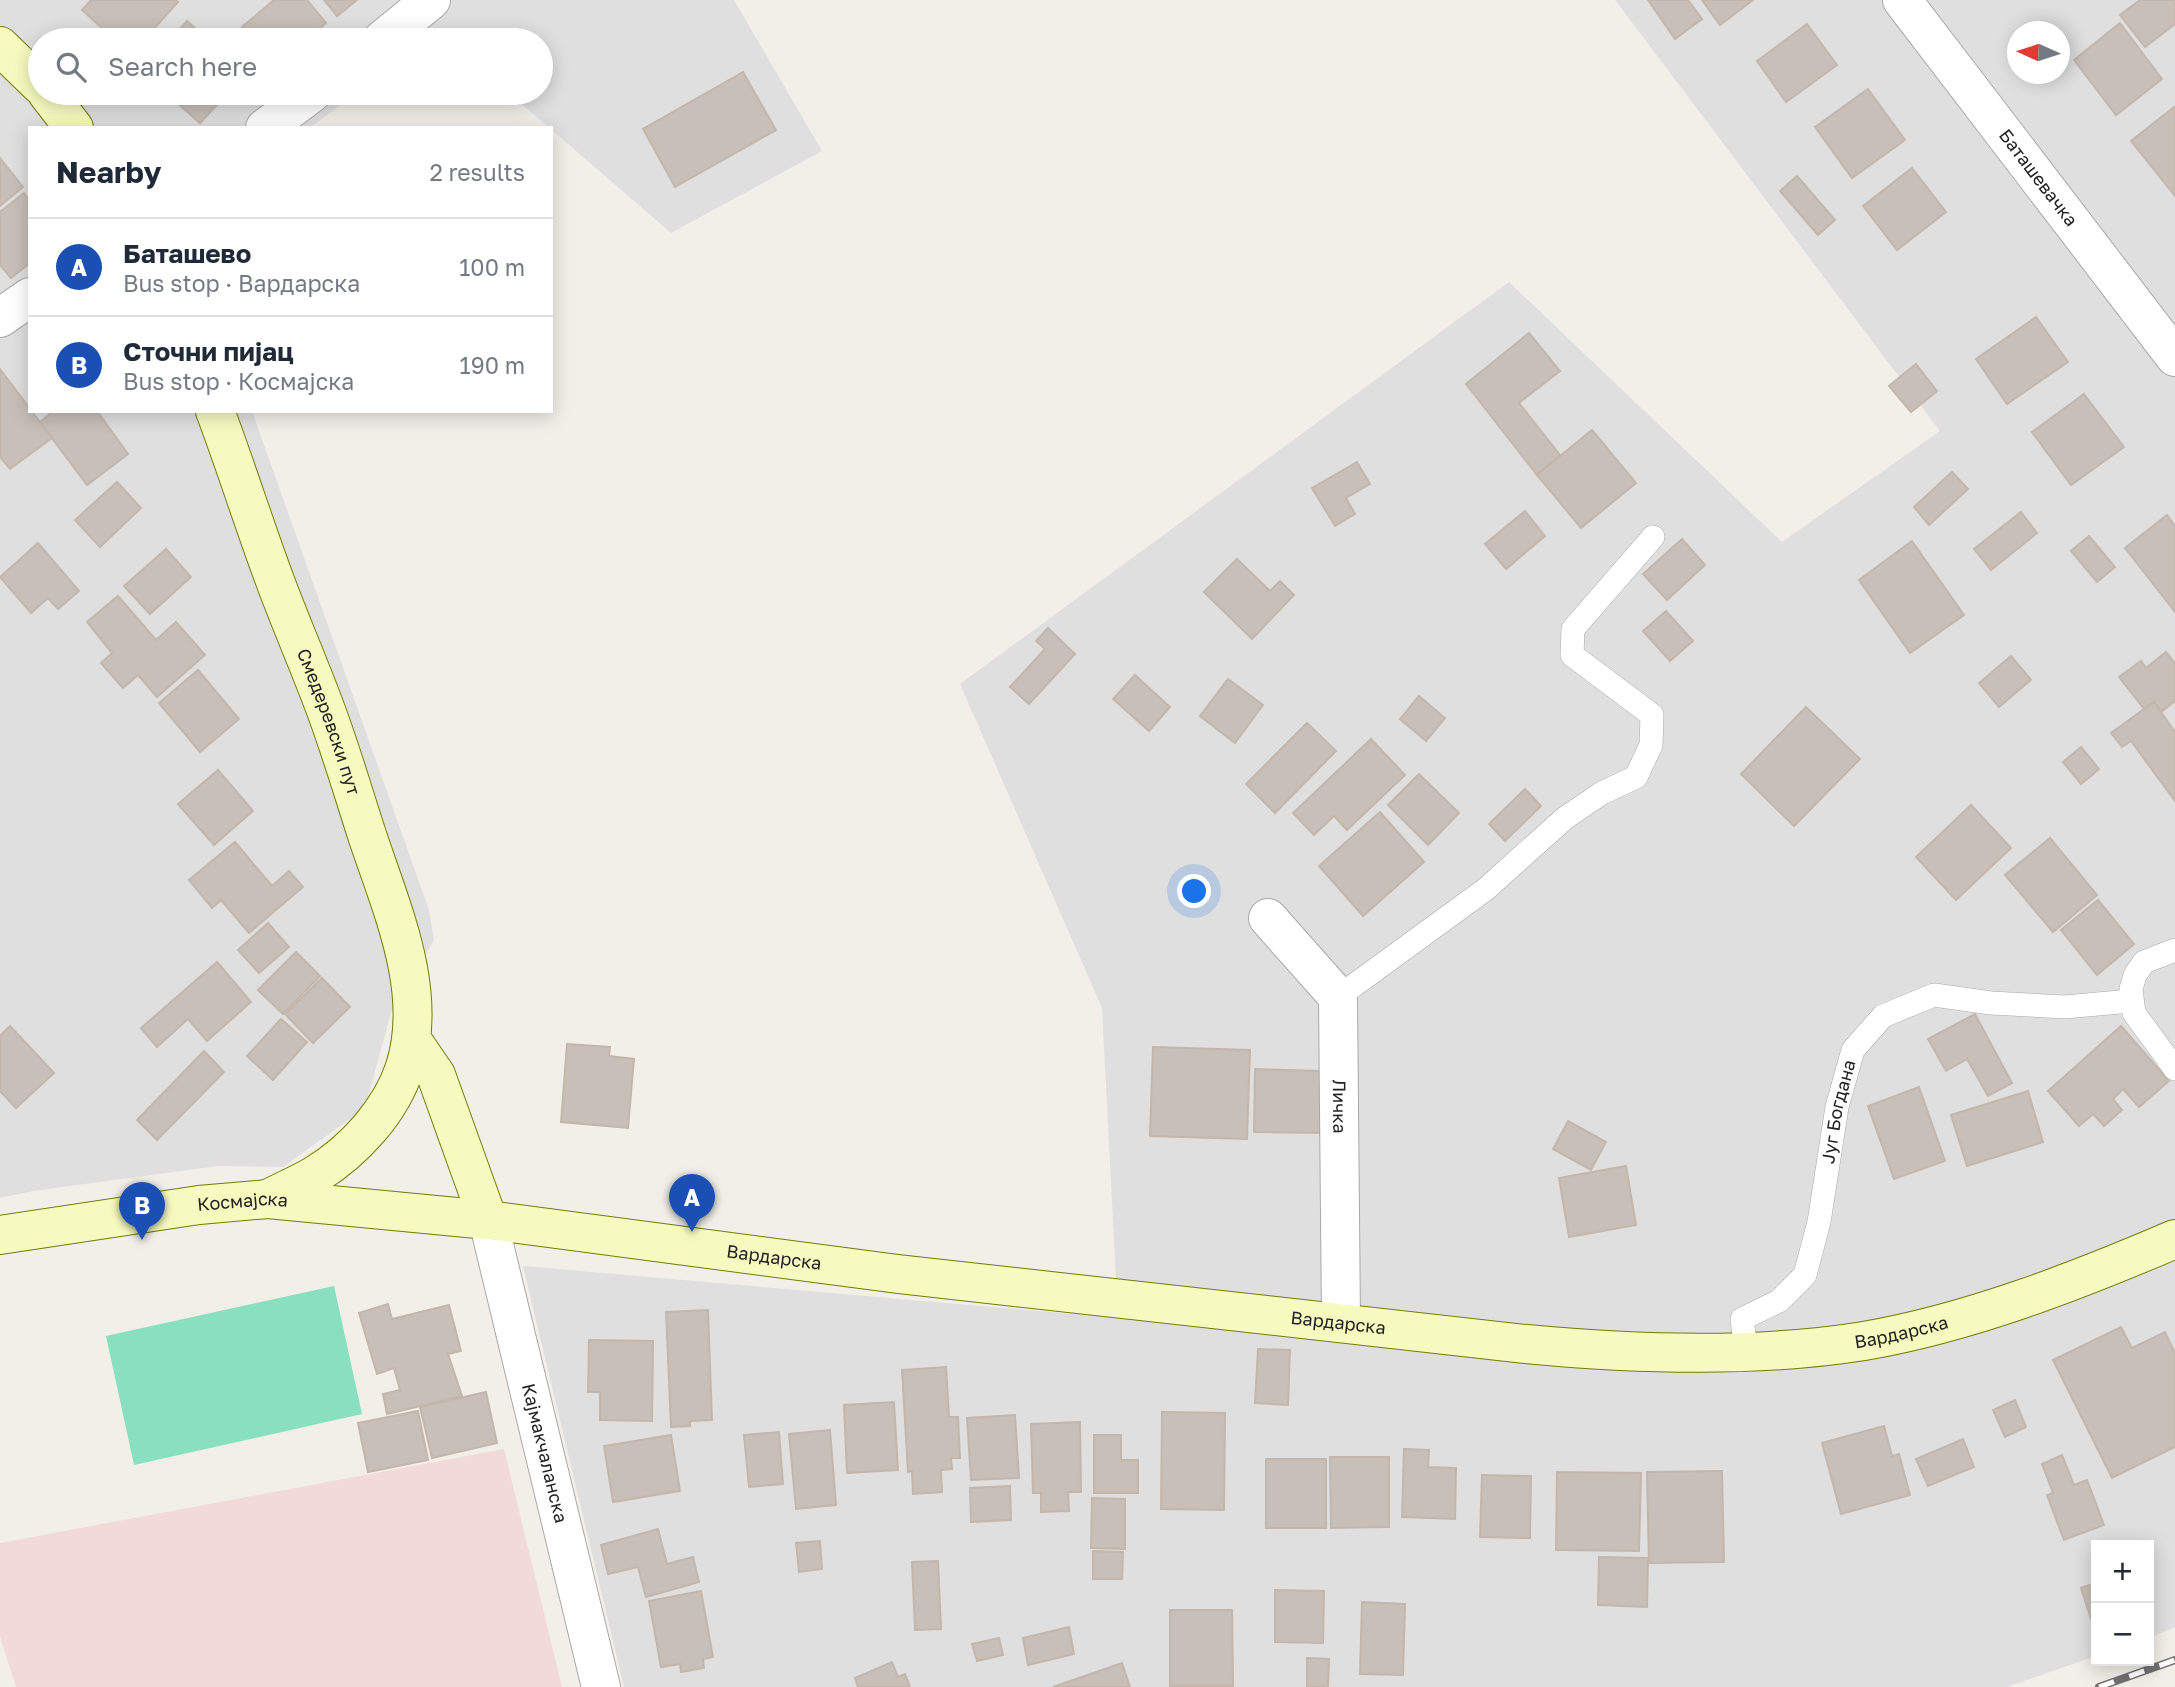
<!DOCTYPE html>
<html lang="en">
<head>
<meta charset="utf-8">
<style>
	:root { --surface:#fff; --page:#f6f6f7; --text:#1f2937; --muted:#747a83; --line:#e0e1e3; --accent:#db2777 }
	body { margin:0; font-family:"Golos Text",sans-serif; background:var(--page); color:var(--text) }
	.controls { position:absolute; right:21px; bottom:21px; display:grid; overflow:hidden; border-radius:0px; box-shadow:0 4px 18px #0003 }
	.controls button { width:63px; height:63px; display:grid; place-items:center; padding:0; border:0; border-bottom:2px solid var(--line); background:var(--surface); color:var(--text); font:35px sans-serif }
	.compass { position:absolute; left:2007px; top:21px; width:63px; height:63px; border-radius:50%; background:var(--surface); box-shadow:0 4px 18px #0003; rotate:273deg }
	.you { position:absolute; left:1195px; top:892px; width:24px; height:24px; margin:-18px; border:5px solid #fff; border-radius:50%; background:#1a73e8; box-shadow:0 0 0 10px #1a73e833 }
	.badge { display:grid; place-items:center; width:46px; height:46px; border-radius:50%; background:var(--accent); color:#fff; font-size:23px; font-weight:700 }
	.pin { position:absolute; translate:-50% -58px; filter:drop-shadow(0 2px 4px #0008) }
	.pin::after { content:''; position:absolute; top:37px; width:24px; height:21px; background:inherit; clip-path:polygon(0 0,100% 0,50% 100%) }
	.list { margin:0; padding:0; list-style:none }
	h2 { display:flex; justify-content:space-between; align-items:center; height:91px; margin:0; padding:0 28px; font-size:30px }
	h2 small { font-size:23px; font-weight:400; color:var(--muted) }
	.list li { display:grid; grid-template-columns:46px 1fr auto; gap:21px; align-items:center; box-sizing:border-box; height:98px; padding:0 28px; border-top:2px solid var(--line) }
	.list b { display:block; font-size:26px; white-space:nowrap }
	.list p { margin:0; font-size:23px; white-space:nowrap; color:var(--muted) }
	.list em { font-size:23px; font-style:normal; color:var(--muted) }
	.icon { flex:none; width:38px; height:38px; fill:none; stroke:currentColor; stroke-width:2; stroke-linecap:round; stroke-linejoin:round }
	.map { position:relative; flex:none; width:2175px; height:1687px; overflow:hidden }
	.search { position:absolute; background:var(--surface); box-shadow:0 4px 18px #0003; left:28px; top:28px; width:525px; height:77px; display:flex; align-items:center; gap:18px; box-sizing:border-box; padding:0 24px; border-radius:38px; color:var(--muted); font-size:26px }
	.panel { position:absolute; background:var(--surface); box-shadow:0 4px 18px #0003; left:28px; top:126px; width:525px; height:287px; border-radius:0px }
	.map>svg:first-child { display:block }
	.residential { fill:#e0dfdf; fill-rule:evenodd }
	.commercial { fill:#f2dad9 }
	.pitch { fill:#88e0be }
	.building { fill:#c7bfb8; stroke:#c4b6ab; stroke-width:2 }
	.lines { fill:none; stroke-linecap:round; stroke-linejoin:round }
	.lane-casing { stroke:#a9a9a9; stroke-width:24 }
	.street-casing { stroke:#a9a9a9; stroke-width:40 }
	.secondary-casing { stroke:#707d05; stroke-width:40 }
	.lane { stroke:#fff; stroke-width:23 }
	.street { stroke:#fff; stroke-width:38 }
	.secondary { stroke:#f7fabf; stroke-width:38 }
	.rail-casing { stroke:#707070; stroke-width:8 }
	.rail { stroke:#fff; stroke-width:5; stroke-dasharray:16; stroke-linecap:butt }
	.labels { text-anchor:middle; stroke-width:5; stroke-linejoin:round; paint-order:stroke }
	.street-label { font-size:18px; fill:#222; stroke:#fff }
</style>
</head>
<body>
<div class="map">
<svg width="2175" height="1687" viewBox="0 0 2175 1687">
	<rect width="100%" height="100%" fill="#f2efe9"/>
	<g class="residential">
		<path d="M 0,0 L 734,0 L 822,151 L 671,233 L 509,93 L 541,93 L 541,40 L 448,40 L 441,34 L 432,40 L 40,40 L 40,93 L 358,93 L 309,128 L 30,128 L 30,411 L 252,411 L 429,910 L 434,940 L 392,1009 L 365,1108 L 283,1167 L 218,1166 L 33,1191 L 0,1198 Z"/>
		<path d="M 1615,0 L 2175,0 L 2175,1627 L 2149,1638 L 2149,1545 L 2096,1545 L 2096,1656 L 2007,1687 L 624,1687 L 523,1266 L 1118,1318 L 1102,1008 L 960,684 L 1509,282 L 1782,542 L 1940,431 ZM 2018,32 L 2060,32 L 2060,74 L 2018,74 Z"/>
	</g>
	<path class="commercial" d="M 504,1449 L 562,1687 L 16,1687 L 0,1637 L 0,1543 Z"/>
	<path class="pitch" d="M 334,1286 L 362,1414 L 134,1465 L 106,1336 Z"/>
	<g class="building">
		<path d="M 91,0 L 175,0 L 178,2 L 144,40 L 115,40 L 82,10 Z"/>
		<path d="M 274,0 L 307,0 L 326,23 L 306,40 L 252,40 L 242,27 Z"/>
		<path d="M 324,0 L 357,0 L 337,16 Z"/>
		<path d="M 1648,0 L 1688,0 L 1702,19 L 1675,39 Z"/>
		<path d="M 1702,0 L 1753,0 L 1720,25 Z"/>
		<path d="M 2140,0 L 2175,0 L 2175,24 L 2145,47 L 2120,15 Z"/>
		<path d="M 187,21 L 209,40 L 170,40 Z"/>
		<path d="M 2120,23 L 2162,79 L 2116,115 L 2074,60 Z"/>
		<path d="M 1807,24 L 1837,65 L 1786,102 L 1757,61 Z"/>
		<path d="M 743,72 L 776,130 L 675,187 L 643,129 Z"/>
		<path d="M 1868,89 L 1905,140 L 1852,178 L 1815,127 Z"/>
		<path d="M 166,93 L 228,93 L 200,123 Z"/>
		<path d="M 2174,107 L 2175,109 L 2175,196 L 2131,141 Z"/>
		<path d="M 0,158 L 23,187 L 0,206 Z"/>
		<path d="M 1912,168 L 1946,212 L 1897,250 L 1863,206 Z"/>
		<path d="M 1797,176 L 1835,220 L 1818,235 L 1780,191 Z"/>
		<path d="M 24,193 L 30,201 L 30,263 L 11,278 L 0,265 L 0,212 Z"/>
		<path d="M 2036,317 L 2068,362 L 2007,404 L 1976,359 Z"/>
		<path d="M 1529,333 L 1560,371 L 1519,403 L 1560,455 L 1537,475 L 1466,384 Z"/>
		<path d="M 1916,364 L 1937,391 L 1911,412 L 1889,386 Z"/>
		<path d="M 0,369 L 52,438 L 10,469 L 0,457 Z"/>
		<path d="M 2084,394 L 2124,447 L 2071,485 L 2032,432 Z"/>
		<path d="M 54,411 L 97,411 L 128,454 L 87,485 L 40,422 Z"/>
		<path d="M 1592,430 L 1636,483 L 1581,528 L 1537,475 Z"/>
		<path d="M 1357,462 L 1370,484 L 1346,498 L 1355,514 L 1335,526 L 1312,488 Z"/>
		<path d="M 1952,472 L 1968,489 L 1929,525 L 1914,507 Z"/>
		<path d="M 117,482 L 141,508 L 100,547 L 75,520 Z"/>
		<path d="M 1525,511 L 1545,536 L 1506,569 L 1485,544 Z"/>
		<path d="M 2021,512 L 2037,533 L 1991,570 L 1974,549 Z"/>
		<path d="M 2167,515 L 2175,526 L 2175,612 L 2125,548 Z"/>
		<path d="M 2089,536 L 2115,567 L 2097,582 L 2071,551 Z"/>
		<path d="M 1682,539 L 1705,565 L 1667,600 L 1643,574 Z"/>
		<path d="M 1912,541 L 1964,615 L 1910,653 L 1859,580 Z"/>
		<path d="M 38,543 L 79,591 L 58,609 L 48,598 L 31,613 L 0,577 Z"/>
		<path d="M 166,549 L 191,577 L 150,614 L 124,586 Z"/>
		<path d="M 1237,559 L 1270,591 L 1280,581 L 1294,595 L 1252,639 L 1204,592 Z"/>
		<path d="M 118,596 L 156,640 L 176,622 L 205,655 L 157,697 L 138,675 L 123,688 L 101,663 L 112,653 L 87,622 Z"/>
		<path d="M 1666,611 L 1693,641 L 1670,661 L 1643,631 Z"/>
		<path d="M 1048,628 L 1075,654 L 1029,704 L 1010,687 L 1045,649 L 1036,641 Z"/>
		<path d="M 2166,652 L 2175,663 L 2175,701 L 2161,712 L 2154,702 L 2144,709 L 2119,677 L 2141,661 L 2146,668 Z"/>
		<path d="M 2011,656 L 2031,680 L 1999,707 L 1979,683 Z"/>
		<path d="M 198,670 L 239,719 L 200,752 L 159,703 Z"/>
		<path d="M 1135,675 L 1170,707 L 1149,731 L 1113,699 Z"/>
		<path d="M 1228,679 L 1263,705 L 1235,743 L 1200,716 Z"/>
		<path d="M 1419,696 L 1445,718 L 1426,741 L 1400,719 Z"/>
		<path d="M 2154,702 L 2175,732 L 2175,801 L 2131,741 L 2122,747 L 2111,733 Z"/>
		<path d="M 1806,707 L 1860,759 L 1794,826 L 1741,774 Z"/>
		<path d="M 1307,723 L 1336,751 L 1275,813 L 1246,784 Z"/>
		<path d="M 1371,739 L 1405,775 L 1347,830 L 1334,816 L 1314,835 L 1293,813 Z"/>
		<path d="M 2081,747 L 2099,769 L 2081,784 L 2063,762 Z"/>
		<path d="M 218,770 L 253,811 L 214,845 L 178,804 Z"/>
		<path d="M 1419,774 L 1459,813 L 1428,845 L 1388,805 Z"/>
		<path d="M 1525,789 L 1541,806 L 1505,841 L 1489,824 Z"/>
		<path d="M 1971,805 L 2011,848 L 1956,900 L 1916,857 Z"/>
		<path d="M 1380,812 L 1424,862 L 1363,916 L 1319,866 Z"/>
		<path d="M 2050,838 L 2097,895 L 2053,932 L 2005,875 Z"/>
		<path d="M 235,842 L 272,886 L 289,871 L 303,887 L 249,933 L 221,900 L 212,908 L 189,880 Z"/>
		<path d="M 2098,900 L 2134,944 L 2097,975 L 2061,930 Z"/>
		<path d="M 268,923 L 289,947 L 259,973 L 238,950 Z"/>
		<path d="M 296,952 L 320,976 L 283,1014 L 258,990 Z"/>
		<path d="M 217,962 L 251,1002 L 207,1041 L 188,1019 L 157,1047 L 141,1028 Z"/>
		<path d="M 322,978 L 350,1007 L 313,1043 L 285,1014 Z"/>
		<path d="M 1975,1014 L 2012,1083 L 1988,1096 L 1967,1059 L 1946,1071 L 1928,1039 Z"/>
		<path d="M 281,1019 L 307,1042 L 273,1080 L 247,1056 Z"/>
		<path d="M 10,1026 L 54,1073 L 16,1108 L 0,1091 L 0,1036 Z"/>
		<path d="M 2121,1026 L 2169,1081 L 2139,1107 L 2123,1089 L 2113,1099 L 2122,1110 L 2104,1126 L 2093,1114 L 2079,1126 L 2048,1091 Z"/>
		<path d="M 567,1044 L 610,1047 L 609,1056 L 634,1059 L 628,1128 L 561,1122 Z"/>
		<path d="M 1153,1047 L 1250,1050 L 1247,1139 L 1150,1136 Z"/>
		<path d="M 204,1051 L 224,1072 L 157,1140 L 137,1120 Z"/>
		<path d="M 1255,1069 L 1321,1071 L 1320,1133 L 1254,1132 Z"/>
		<path d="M 1919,1087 L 1945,1161 L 1894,1179 L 1868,1106 Z"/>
		<path d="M 2028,1091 L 2043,1142 L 1967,1166 L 1951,1115 Z"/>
		<path d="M 1568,1121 L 1606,1142 L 1591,1170 L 1553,1149 Z"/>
		<path d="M 1626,1166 L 1636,1225 L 1569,1237 L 1559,1178 Z"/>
		<path d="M 388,1304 L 392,1319 L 449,1305 L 461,1351 L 448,1354 L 462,1396 L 387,1414 L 383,1394 L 400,1390 L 394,1368 L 377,1374 L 359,1313 Z"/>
		<path d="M 708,1310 L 712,1420 L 690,1421 L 690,1426 L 671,1427 L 666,1312 Z"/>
		<path d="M 2121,1327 L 2132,1348 L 2165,1332 L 2175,1353 L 2175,1447 L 2112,1478 L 2053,1360 Z"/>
		<path d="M 589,1340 L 653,1341 L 652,1421 L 600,1420 L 600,1392 L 588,1392 Z"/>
		<path d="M 1258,1349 L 1290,1350 L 1288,1405 L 1255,1403 Z"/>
		<path d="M 946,1367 L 949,1417 L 958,1417 L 960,1458 L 951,1458 L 952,1469 L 941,1470 L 942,1492 L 913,1494 L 912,1471 L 908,1472 L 902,1370 Z"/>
		<path d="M 486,1392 L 497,1443 L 432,1458 L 420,1407 Z"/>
		<path d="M 2015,1400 L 2026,1427 L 2005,1437 L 1993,1410 Z"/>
		<path d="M 894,1402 L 898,1470 L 847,1473 L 844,1405 Z"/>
		<path d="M 418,1411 L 428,1460 L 368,1472 L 358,1423 Z"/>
		<path d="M 1162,1412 L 1225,1413 L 1224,1510 L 1161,1509 Z"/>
		<path d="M 1015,1415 L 1019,1478 L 971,1480 L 967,1418 Z"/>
		<path d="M 1080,1422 L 1081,1492 L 1068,1492 L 1069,1511 L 1041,1512 L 1041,1493 L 1033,1493 L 1031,1424 Z"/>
		<path d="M 1884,1426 L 1892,1456 L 1899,1454 L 1910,1495 L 1841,1514 L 1822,1443 Z"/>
		<path d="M 830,1430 L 836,1505 L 796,1509 L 789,1434 Z"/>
		<path d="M 779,1432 L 783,1484 L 749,1487 L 744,1435 Z"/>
		<path d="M 671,1435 L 680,1491 L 613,1502 L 604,1446 Z"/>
		<path d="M 1094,1435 L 1121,1435 L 1121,1460 L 1138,1460 L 1138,1493 L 1094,1493 Z"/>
		<path d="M 1963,1439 L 1974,1467 L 1928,1486 L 1916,1459 Z"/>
		<path d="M 1404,1449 L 1429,1450 L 1428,1467 L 1456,1468 L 1455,1519 L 1402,1517 Z"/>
		<path d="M 2062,1455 L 2074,1485 L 2087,1480 L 2104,1525 L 2064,1540 L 2047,1495 L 2053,1493 L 2042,1464 Z"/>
		<path d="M 1330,1457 L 1389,1457 L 1389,1527 L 1331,1528 Z"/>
		<rect x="1266" y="1459" width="60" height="69"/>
		<path d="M 1722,1471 L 1724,1562 L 1649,1563 L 1647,1472 Z"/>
		<path d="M 1557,1472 L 1641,1473 L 1639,1551 L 1556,1550 Z"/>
		<path d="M 1482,1475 L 1531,1476 L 1530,1538 L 1480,1537 Z"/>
		<path d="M 1010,1486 L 1011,1520 L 971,1522 L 970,1488 Z"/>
		<path d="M 1092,1498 L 1125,1499 L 1125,1549 L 1091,1548 Z"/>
		<path d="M 658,1529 L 667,1564 L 693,1557 L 699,1582 L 646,1597 L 638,1567 L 608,1574 L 601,1545 Z"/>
		<path d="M 820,1541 L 822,1569 L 799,1572 L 796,1543 Z"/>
		<path d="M 1093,1551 L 1123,1552 L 1122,1579 L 1093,1579 Z"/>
		<path d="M 1599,1557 L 1648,1558 L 1647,1607 L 1598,1605 Z"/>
		<path d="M 938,1561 L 941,1629 L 915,1630 L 912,1562 Z"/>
		<path d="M 2096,1583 L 2096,1624 L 2093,1625 L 2081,1588 Z"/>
		<path d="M 1275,1590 L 1324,1591 L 1323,1643 L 1275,1642 Z"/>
		<path d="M 701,1591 L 713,1657 L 703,1659 L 704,1668 L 681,1672 L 680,1664 L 661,1667 L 649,1601 Z"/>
		<path d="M 1362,1602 L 1405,1604 L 1403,1675 L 1360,1674 Z"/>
		<path d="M 1170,1610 L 1232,1610 L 1233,1686 L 1170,1686 Z"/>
		<path d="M 1069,1627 L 1074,1654 L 1028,1665 L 1023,1638 Z"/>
		<path d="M 999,1638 L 1003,1655 L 977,1661 L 972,1644 Z"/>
		<path d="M 1307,1658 L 1329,1659 L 1328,1687 L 1307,1687 Z"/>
		<path d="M 892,1662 L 898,1677 L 905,1674 L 910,1687 L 858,1687 L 855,1678 Z"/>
		<path d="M 1122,1663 L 1130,1687 L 1053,1687 Z"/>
	</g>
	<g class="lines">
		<g class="lane-casing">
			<g id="lane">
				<path d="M 2175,950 L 2144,962 L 2135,975 L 2131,989 L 2134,1013 L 2175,1069"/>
				<path d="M 1338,997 L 1486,889 L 1565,818 L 1602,793 L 1636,777 L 1651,745 L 1652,715 L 1572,655 L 1573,629 L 1653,537"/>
				<path id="s1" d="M 1746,1350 L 1742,1319 L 1779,1301 L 1805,1275 L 1819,1222 L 1837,1107 L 1853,1050 L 1883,1016 L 1934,995 L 1991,1003 L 2065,1007 L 2131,1001"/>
			</g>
		</g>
		<g class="street-casing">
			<g id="street">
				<path id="s2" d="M 1902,0 L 2175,357"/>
				<path d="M 382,40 L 431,0"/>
				<path d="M 265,128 L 312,93"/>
				<path d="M 0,318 L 30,297"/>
				<path id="s3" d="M 1268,918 L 1338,997 L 1341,1323"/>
				<path id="s4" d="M 488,1220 L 601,1687"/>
			</g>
		</g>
		<g class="secondary-casing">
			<g id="secondary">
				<path d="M 0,46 L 40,85"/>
				<path d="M 47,93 L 74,128"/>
				<path id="s5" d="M 215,411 C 237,469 255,528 277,586 C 292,626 309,665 324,705 C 340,747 353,792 367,835 C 391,908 429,990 405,1067 C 391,1111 354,1151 315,1175 C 300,1184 283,1191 268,1199"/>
				<path d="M 412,1040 L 436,1075 L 488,1220"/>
				<path id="s6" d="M 0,1235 L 199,1205 L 268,1199 L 488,1220 L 898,1274 L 1526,1344 C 1632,1354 1758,1358 1864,1341 C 1969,1323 2077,1281 2175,1239"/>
			</g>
		</g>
		<use href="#lane" class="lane"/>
		<use href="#street" class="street"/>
		<use href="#secondary" class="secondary"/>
		<g class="rail-casing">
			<path id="rail" d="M 2099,1687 L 2175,1660"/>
		</g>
		<use href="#rail" class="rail"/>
	</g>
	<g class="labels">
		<g class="street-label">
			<text dy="6" stroke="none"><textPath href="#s2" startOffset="224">Баташевачка</textPath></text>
			<text dy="6" stroke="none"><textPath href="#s5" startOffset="331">Смедеревски пут</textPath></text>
			<text dy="6" stroke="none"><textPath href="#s3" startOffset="215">Личка</textPath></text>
			<text dy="6" stroke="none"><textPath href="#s1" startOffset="276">Југ Богдана</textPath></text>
			<text dy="6" stroke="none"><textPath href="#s6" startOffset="245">Космајска</textPath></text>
			<text dy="6" stroke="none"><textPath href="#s6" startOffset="780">Вардарска</textPath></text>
			<text dy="6" stroke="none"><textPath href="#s6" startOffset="1348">Вардарска</textPath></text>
			<text dy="6" stroke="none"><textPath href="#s6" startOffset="1914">Вардарска</textPath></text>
			<text dy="6" stroke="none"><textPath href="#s4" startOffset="240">Кајмакчаланска</textPath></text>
		</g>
	</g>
</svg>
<div class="controls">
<button>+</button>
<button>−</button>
</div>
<svg class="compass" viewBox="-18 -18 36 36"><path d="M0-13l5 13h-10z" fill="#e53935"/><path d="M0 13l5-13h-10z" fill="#747a83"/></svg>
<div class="you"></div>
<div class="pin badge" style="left:692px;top:1232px;background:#1a4fb4">A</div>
<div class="pin badge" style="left:142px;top:1240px;background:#1a4fb4">B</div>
<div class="search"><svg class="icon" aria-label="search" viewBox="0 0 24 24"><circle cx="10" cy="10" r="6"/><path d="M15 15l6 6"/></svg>Search here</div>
<section class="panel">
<h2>Nearby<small>2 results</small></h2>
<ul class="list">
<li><span class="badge" style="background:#1a4fb4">A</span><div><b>Баташево</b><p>Bus stop · Вардарска</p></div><em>100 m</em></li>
<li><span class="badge" style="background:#1a4fb4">B</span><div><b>Сточни пијац</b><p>Bus stop · Космајска</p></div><em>190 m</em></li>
</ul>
</section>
</div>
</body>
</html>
